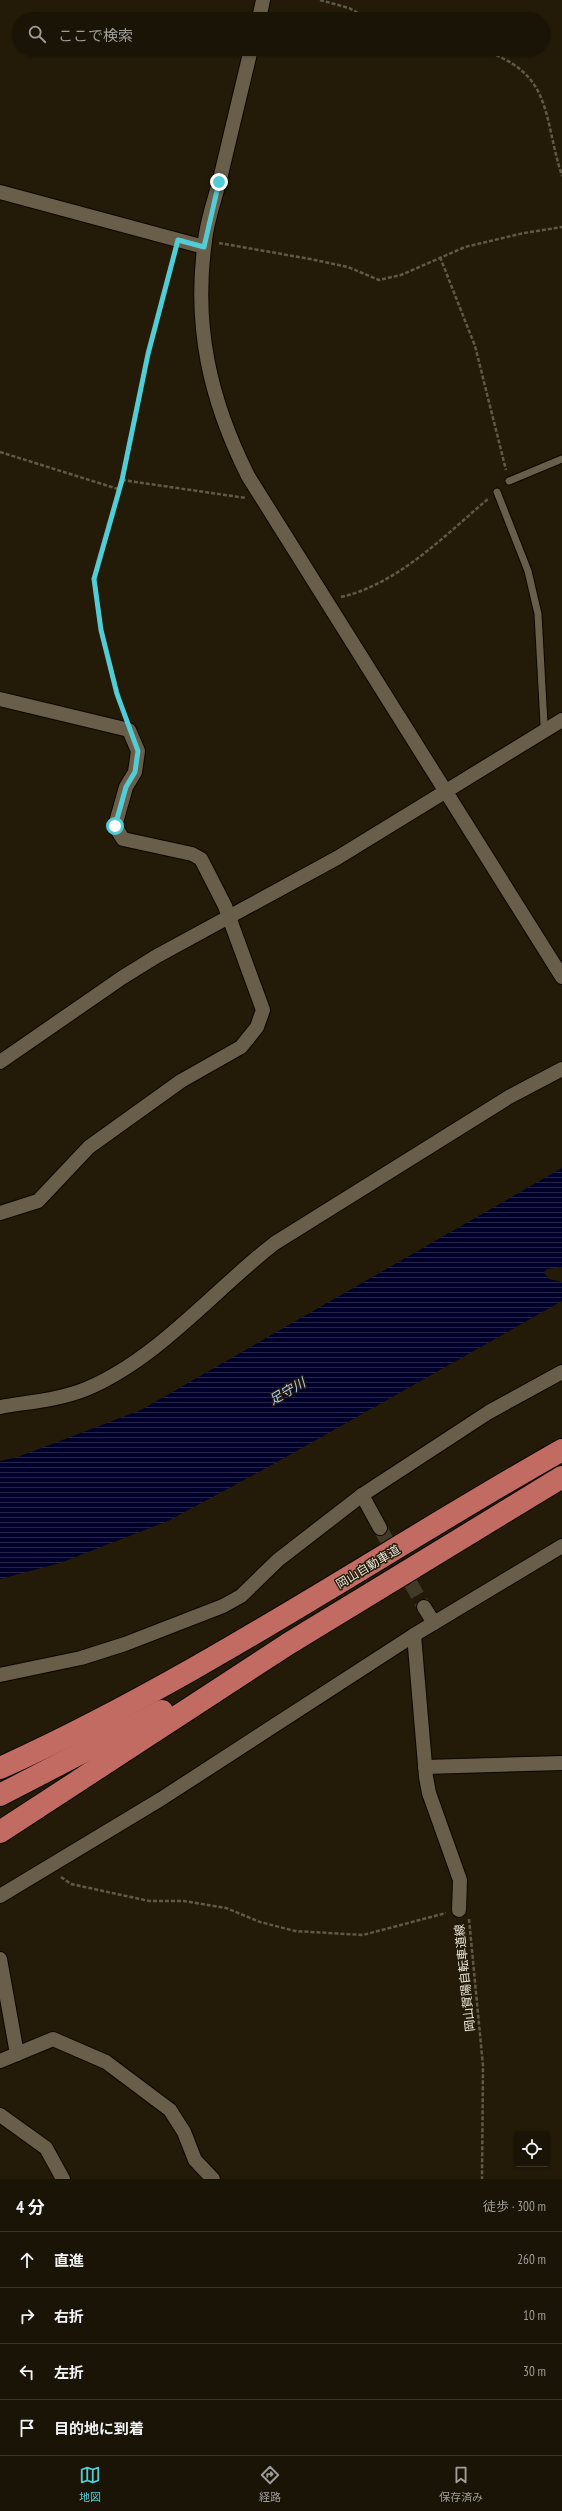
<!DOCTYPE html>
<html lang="ja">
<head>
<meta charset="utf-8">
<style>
	:root { --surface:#1a1406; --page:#272114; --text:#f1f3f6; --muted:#9f9e9b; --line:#383328; --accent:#52ccd5 }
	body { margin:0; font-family:"PT Sans Narrow","Noto Sans JP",sans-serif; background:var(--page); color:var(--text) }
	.controls { position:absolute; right:12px; bottom:12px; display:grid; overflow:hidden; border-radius:4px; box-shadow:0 1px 3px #0004 }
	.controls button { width:36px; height:36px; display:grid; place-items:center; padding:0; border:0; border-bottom:1px solid var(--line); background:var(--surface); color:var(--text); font:20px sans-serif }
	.stop { position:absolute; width:12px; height:12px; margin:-9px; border:3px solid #52ccd5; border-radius:50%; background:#fff }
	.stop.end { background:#52ccd5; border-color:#fff; box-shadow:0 1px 4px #0008 }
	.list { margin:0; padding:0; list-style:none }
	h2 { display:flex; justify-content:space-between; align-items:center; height:52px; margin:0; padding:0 16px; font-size:17px }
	h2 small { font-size:13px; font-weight:400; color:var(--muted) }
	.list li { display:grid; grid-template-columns:26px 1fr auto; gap:12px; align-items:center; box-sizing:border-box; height:56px; padding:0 16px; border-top:1px solid var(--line) }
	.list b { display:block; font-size:15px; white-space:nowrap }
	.list em { font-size:13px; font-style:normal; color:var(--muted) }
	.icon { flex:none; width:22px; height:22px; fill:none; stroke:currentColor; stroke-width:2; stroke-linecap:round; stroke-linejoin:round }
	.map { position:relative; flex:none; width:562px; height:2179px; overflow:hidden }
	.search { position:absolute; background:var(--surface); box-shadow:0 1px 3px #0004; left:12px; right:12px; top:12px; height:44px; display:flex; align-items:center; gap:10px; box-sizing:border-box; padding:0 14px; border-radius:22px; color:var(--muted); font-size:15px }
	.sheet { height:276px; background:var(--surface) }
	nav { display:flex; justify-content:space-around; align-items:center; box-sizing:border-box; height:56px; border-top:1px solid var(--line); background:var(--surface); font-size:11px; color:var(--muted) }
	nav a { display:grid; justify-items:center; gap:2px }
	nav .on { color:var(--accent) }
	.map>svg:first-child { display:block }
	.water { fill:url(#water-rules) }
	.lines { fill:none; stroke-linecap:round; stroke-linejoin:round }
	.street-tunnel { stroke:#413a28; stroke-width:14; stroke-dasharray:14 7; stroke-linecap:butt }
	.lane-casing { stroke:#0c0600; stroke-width:9 }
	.street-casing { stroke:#0c0600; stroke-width:16 }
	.highway-casing { stroke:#0c0600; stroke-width:24 }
	.path { stroke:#605948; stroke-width:2.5; stroke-dasharray:4 2; stroke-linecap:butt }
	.lane { stroke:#685e49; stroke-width:7 }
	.street { stroke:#685e49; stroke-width:14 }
	.highway { stroke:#c16b62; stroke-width:22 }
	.route { stroke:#52ccd5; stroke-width:5 }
	.labels { text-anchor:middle; stroke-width:3; stroke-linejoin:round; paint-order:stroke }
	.street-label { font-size:12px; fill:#eee9dd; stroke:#231b08 }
	.water-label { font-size:13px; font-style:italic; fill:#adc9fb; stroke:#231b08 }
</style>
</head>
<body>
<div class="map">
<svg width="562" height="2179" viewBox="0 0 562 2179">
	<defs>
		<pattern id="water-rules" width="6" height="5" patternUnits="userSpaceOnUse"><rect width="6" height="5" fill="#00002a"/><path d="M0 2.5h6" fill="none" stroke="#262548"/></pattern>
	</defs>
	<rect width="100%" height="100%" fill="#231b08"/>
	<path class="water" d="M 562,1168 L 562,1267 L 547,1269 L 544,1272 L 549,1279 L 562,1282 L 562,1301 L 270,1466 L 168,1521 L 60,1563 L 0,1579 L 0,1461 L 18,1457 L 141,1410 Z"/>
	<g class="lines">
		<path class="street-tunnel" d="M 380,1528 L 424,1607"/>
		<g class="lane-casing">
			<g id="lane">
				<path d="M 509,481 L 562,459"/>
				<path d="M 497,492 L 528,571 L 538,614 L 544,724 L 547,730"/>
			</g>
		</g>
		<g class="street-casing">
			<g id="street">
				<path d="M 259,19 L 263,0"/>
				<path d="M 251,49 C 241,92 230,136 220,179 C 215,199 207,220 205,241 C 193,326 210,400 248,476 L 562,977"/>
				<path d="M 0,192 L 204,247"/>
				<path d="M 0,699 L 129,730 L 138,751 L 135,772 L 126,787 L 115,826 L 123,839 L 192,854 L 201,859 L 225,906 L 263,1010 L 257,1027 L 241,1047 L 181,1081 L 89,1147 L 38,1201 L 0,1213"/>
				<path d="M 0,1062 L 123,977 L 157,956 L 337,858 L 562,720"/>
				<path d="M 0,1407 C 28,1402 59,1400 86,1389 C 158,1359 214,1290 275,1243 L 509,1097 L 562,1069"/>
				<path d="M 362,1495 L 380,1528"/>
				<path d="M 424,1607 L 434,1623"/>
				<path d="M 414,1635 L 426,1777 L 429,1793 L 460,1880 L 459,1910"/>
				<path d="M 0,1675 L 81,1658 L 125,1644 L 223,1606 L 241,1596 L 278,1560 L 362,1495 L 489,1412 L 562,1372"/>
				<path d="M 425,1767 L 562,1763"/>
				<path d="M 0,1896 L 161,1799 L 414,1635 L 562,1546"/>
				<path d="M 0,1959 L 17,2054 L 53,2039 L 106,2062 L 170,2110 L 184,2132 L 195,2160 L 213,2179"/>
				<path d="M 0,2061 L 17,2054"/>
				<path d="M 0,2115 L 46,2148 L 63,2179"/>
			</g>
		</g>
		<g class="highway-casing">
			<g id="highway">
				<path d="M 0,1768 C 197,1679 375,1556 562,1450"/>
				<path d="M 0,1795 L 162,1711"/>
				<path d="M 0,1832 L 288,1644 L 562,1477"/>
			</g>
		</g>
		<g class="path">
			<path d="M 320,0 L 349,8 L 369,19"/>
			<path d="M 479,49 C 554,72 542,114 562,176"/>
			<path d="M 219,243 L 310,259 L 348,267 L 379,280 L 401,275 L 465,247 L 524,233 L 562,227"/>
			<path d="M 440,257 L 475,346 L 506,470"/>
			<path d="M 0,452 L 118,489"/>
			<path d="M 122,480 L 246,498"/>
			<path d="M 341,597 C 398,584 444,536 488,499"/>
			<path d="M 124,714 L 101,630 L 94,579 L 122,480 L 148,354 L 174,252"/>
			<path d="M 61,1877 L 71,1884 L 149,1901 L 184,1901 L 226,1908 L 260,1922 L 295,1931 L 363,1935 L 446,1913"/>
			<path d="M 469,1919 L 483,2066 L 482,2179"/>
		</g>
		<use href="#lane" class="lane"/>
		<use href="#street" class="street"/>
		<use href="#highway" class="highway"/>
	</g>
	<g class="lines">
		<path class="route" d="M 115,826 L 126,787 L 135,772 L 138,751 L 117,694 L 101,630 L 94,579 L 122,480 L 148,354 L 178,240 L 204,247 L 219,182"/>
	</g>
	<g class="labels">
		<g class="street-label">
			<text transform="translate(368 1567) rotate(-31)" y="4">岡山自動車道</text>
			<text transform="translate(465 1978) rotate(-96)" y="4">岡山賀陽自転車道線</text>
		</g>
		<g class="water-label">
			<text transform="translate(287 1391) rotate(-30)" y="5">足守川</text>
		</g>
	</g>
</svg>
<div class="controls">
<button><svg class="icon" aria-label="locate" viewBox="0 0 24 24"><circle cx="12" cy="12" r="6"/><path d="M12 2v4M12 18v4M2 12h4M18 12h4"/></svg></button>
</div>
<div class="stop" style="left:115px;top:826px"></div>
<div class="stop end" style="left:219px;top:182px"></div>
<div class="search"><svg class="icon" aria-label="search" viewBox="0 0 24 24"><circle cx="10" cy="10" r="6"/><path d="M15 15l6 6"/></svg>ここで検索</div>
</div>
<section class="sheet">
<h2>4 分<small>徒歩 · 300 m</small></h2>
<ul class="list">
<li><svg class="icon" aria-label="ahead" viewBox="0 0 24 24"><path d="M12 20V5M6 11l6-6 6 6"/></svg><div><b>直進</b></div><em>260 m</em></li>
<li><svg class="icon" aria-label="right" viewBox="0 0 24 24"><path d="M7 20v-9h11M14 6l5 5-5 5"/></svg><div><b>右折</b></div><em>10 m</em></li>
<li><svg class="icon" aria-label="left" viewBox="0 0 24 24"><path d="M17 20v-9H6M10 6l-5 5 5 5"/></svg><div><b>左折</b></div><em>30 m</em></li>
<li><svg class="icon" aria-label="arrive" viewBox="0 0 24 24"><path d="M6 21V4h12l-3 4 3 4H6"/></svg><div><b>目的地に到着</b></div></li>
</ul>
</section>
<nav>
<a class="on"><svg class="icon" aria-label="map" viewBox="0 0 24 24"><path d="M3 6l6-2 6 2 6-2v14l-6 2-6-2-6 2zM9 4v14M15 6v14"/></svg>地図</a>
<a><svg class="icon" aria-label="directions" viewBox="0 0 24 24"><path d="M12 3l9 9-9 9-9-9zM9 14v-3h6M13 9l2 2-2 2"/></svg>経路</a>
<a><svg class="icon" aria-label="saved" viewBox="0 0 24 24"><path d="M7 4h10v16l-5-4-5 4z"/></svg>保存済み</a>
</nav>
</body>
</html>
